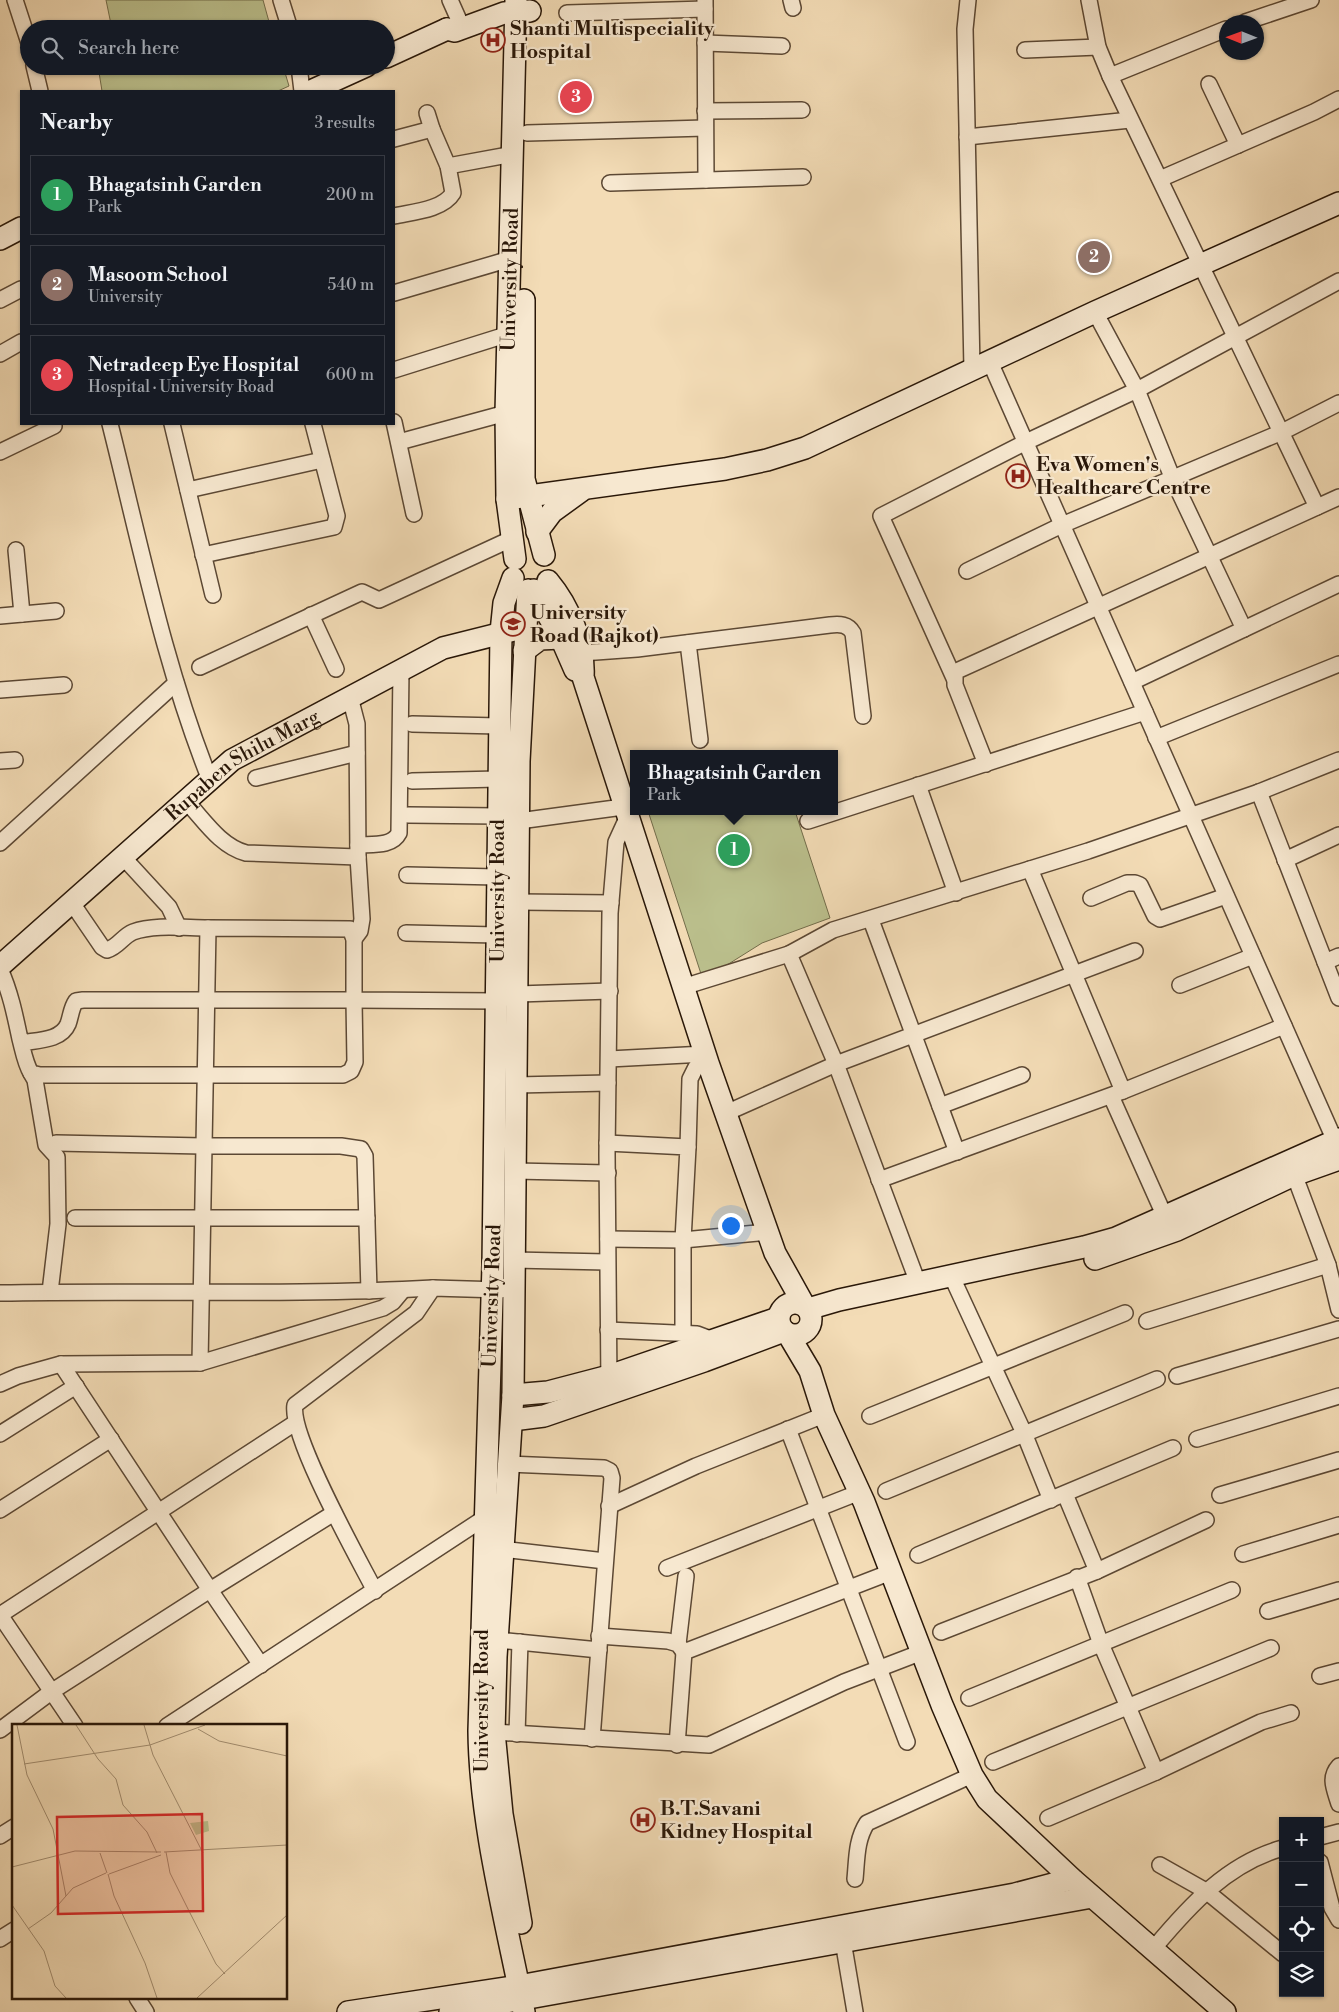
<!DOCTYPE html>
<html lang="en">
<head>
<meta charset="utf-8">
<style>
	:root { --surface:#171b24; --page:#20242c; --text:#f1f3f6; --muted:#9ea1a6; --line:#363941; --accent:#ea580c }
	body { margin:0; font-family:"Libre Bodoni",serif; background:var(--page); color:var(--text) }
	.controls { position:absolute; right:15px; bottom:15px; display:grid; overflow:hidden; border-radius:0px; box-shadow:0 1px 4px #0004 }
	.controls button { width:45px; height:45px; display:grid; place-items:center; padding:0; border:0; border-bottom:1px solid var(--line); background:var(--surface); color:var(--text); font:25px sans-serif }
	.compass { position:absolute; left:1219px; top:15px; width:45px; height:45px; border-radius:50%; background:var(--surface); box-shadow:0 1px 4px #0004; rotate:271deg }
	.you { position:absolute; left:730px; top:1225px; width:18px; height:18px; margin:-12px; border:4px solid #fff; border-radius:50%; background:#1a73e8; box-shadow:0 0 0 8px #1a73e833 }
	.badge { display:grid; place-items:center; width:32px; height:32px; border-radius:50%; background:var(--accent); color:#fff; font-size:16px; font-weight:700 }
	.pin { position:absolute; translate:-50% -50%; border:2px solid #fff; box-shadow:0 1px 5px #0006 }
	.popup { position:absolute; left:630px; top:750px; width:208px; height:65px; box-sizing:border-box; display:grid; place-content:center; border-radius:0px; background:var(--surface); filter:drop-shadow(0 1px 4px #0005); font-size:16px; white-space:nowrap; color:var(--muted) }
	.popup b { font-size:19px; color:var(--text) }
	.popup::after { content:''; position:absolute; left:50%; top:100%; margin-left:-10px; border:10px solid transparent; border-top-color:var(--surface) }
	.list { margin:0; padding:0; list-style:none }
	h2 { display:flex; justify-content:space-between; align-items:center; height:65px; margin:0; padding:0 20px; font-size:21px }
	h2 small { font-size:16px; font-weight:400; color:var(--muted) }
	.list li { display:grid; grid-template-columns:32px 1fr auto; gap:15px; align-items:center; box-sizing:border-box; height:80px; margin:0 10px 10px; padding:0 10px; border:1px solid var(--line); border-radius:0px }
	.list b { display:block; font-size:19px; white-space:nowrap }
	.list p { margin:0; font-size:16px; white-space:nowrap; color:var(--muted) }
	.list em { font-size:16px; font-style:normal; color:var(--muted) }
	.icon { flex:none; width:28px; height:28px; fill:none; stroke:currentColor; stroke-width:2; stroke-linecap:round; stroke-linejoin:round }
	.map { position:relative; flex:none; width:1339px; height:2012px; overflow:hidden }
	.search { position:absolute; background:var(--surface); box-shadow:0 1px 4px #0004; left:20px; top:20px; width:375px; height:55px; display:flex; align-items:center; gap:12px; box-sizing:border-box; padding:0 18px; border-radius:28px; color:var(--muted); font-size:19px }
	.panel { position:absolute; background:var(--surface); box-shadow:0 1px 4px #0004; left:20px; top:90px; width:375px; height:335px; border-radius:0px }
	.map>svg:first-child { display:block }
	.green { fill:#bbc08d; stroke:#726c4a }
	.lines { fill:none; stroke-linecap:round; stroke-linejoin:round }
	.street-casing { stroke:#5c4834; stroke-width:18 }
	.secondary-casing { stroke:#291708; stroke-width:24 }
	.street { stroke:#f7e8d0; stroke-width:15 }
	.secondary { stroke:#f7e8d0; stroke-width:21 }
	.labels { text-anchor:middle; stroke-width:4.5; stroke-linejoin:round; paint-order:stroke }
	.poi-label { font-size:20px; font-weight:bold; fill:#291708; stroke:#f7e8d0; text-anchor:start }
	.street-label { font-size:20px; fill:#291708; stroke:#f7e8d0 }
	.inset-road { fill:none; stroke:#a28d70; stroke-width:1 }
	.view { fill:#d62828; fill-opacity:0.15; stroke:#d62828; stroke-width:2.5 }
	.inset-edge { fill:none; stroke:#291708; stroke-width:2.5 }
</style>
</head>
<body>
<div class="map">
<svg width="1339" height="2012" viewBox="0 0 1339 2012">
	<rect width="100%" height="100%" fill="#f3dcb6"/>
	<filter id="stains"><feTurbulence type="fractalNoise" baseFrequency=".004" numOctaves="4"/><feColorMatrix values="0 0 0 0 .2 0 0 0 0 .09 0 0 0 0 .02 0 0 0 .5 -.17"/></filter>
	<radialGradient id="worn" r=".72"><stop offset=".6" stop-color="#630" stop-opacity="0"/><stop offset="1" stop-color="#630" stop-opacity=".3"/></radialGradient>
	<g class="green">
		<path d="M 106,0 L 263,0 L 271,29 L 112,29 Z"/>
		<path d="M 98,66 L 283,66 L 289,86 L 278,91 L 102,91 Z"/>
		<path d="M 648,811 L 795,811 L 830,918 L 762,943 L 703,980 Z"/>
	</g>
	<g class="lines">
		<g class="street-casing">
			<g id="street">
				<path d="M 15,0 L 29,43"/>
				<path d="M 281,0 L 290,29"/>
				<path d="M 450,0 L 458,18"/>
				<path d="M 705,0 L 706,180"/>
				<path d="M 791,0 L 793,8"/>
				<path d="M 968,0 L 965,29 L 972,369"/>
				<path d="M 1089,0 L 1098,47 L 1110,76 L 1317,507"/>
				<path d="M 567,13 L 705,9"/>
				<path d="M 1245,22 L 1311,0"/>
				<path d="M 705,43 L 782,46"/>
				<path d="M 1025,50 L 1098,47"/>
				<path d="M 34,66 L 40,91"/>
				<path d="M 299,66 L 302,91"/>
				<path d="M 1110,76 L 1226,29"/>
				<path d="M 1209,84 L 1238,145"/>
				<path d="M 705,111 L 802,110"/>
				<path d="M 527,133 L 705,128"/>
				<path d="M 967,137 L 1130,120"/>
				<path d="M 394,139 L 432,129 L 427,113"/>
				<path d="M 448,166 L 514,154"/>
				<path d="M 1160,179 L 1314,112 L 1339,99"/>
				<path d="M 610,183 L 803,177"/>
				<path d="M 394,216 C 412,212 443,210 453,193 L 448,166 L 432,129"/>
				<path d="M 394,293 L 510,259"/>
				<path d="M 0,300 L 21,289"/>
				<path d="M 1095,312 L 1137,390 L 1172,477 L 1244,629"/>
				<path d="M 0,354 L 21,342"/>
				<path d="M 990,362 L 1335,1141"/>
				<path d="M 394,370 L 509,334"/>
				<path d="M 394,422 L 414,514"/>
				<path d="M 110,424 C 140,543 164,665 210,780"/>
				<path d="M 172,424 L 213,595"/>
				<path d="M 399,442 L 506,413"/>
				<path d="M 0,452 L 54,426"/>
				<path d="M 188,490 L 322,460"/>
				<path d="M 16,550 L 22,614"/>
				<path d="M 203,555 L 334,527 L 337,516 L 313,424"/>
				<path d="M 967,571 L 1062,525 L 1282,432 L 1339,403"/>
				<path d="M 311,615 L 336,669"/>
				<path d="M 0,616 L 56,611"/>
				<path d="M 688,643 L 700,740"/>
				<path d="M 582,653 L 637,649 L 830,625 C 840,624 848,624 853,633 L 863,716"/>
				<path d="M 200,667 L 362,592 L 379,600 L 511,539"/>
				<path d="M 954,678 L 881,516 L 1026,442 L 1137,390 L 1339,281"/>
				<path d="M 1132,682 L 1339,584"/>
				<path d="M 0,690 L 64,685"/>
				<path d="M 350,697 L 357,724 L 358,857 L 362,919 L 360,931 L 354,939"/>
				<path d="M 412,724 L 499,726"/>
				<path d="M 1156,738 L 1339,664"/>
				<path d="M 0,761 L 15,760"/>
				<path d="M 986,764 L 955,685 L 955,673 L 959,670 L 1339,497"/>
				<path d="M 256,778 L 357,753"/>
				<path d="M 412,781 L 498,779"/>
				<path d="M 918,785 L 956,893"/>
				<path d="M 1259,792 L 1339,998"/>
				<path d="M 186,801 C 204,820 220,846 246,853 L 358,857"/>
				<path d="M 408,815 L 497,816"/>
				<path d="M 519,821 L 623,807"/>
				<path d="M 808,821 L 1145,712"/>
				<path d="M 0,843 L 176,683"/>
				<path d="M 358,845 C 372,844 392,847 399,833 L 401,669"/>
				<path d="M 123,857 L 169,907 L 179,928"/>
				<path d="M 1285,860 L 1339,835"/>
				<path d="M 1030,869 L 1123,1091"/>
				<path d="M 407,875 L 497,877"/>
				<path d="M 1091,898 L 1127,883 L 1135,883 L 1140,885 L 1155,916 L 1160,919 L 1226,896"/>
				<path d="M 519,902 L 611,903"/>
				<path d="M 72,903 L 102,947 L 107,950 C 118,947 123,936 133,932 C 154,924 185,928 208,928"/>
				<path d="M 871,920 L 957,1152"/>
				<path d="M 406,933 L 497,935"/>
				<path d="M 1325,962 L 1339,956"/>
				<path d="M 0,969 C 10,991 15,1015 20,1039 C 23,1050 25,1063 31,1073 L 40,1075 L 343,1075 L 351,1071 L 355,1062 L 354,1000 L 83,1000 L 76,1001 C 71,1008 71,1016 68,1024 C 61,1041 37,1040 21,1043"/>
				<path d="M 1180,985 L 1253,956"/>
				<path d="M 683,987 L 789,954"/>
				<path d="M 609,1059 L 705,1054"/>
				<path d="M 31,1073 L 35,1080 L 46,1145 L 57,1157 L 58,1224 L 50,1292"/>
				<path d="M 516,1085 L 608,1083"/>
				<path d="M 1111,1096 L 1165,1217"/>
				<path d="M 940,1106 L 1022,1075"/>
				<path d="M 726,1113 L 836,1064 L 1135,951"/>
				<path d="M 56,1143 L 203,1146 L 341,1146 L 361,1149 L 365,1156 L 369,1291"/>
				<path d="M 607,1143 L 688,1147 L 683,1240 L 683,1333"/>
				<path d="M 688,1147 L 690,1079 L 696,1067 L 708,1063"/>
				<path d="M 1291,1166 L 1328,1265 L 1339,1310"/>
				<path d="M 515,1171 L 608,1173"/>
				<path d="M 879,1180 L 1123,1091 L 1284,1026"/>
				<path d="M 75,1218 L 367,1218"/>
				<path d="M 608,1239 L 683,1240 L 768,1232"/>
				<path d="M 513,1260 L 607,1262"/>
				<path d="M 951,1275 L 1024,1433 L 1051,1500"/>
				<path d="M 918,1283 L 836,1064 L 789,954 L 833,930 L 1088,851 L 1259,792 L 1339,760"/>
				<path d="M 0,1293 C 144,1290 289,1296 433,1288"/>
				<path d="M 1147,1321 L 1328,1265"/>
				<path d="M 608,1330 L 697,1334 L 713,1340"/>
				<path d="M 200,1363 L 208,928 L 350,929 L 354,939 L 354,1000 L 496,1001 L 518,994 L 610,991"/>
				<path d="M 61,1364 L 210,1590 L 334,1513"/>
				<path d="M 1177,1376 L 1339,1329"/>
				<path d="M 0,1384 L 18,1376 L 61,1364 L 200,1363 L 383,1308 L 393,1302 L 403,1290"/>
				<path d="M 609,1385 L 607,1154 L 610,913 L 616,842 L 627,818"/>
				<path d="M 870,1416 L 1125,1313"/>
				<path d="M 788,1429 L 907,1742"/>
				<path d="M 0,1434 L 76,1386"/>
				<path d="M 1197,1439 L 1339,1396"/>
				<path d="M 508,1464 L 604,1468 L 610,1471 L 612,1478 L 592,1739"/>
				<path d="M 886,1491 L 1157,1379"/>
				<path d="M 1065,1494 L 1097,1571"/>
				<path d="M 1220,1495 L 1339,1460"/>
				<path d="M 609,1506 L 696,1466 L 824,1415"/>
				<path d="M 0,1510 L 111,1439"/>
				<path d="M 502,1549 L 605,1561"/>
				<path d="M 1243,1554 L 1339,1525"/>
				<path d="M 918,1555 L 1173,1448"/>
				<path d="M 667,1568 L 860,1492"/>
				<path d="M 1077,1577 L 1101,1644 L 1156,1772"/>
				<path d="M 375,1591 C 358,1558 289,1435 295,1405 L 416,1313 L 433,1288 L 501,1290"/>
				<path d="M 1268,1611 L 1339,1590"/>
				<path d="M 0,1615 L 295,1423"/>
				<path d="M 0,1615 L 75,1726"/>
				<path d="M 941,1632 L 1097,1571 L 1206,1520"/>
				<path d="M 599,1636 L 668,1641 L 678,1644 L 684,1652"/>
				<path d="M 497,1640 L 599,1650"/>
				<path d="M 678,1644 L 686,1576"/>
				<path d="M 1320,1676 L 1339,1671"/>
				<path d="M 969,1698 L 1232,1590"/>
				<path d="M 167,1726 L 492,1513"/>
				<path d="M 0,1730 L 51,1692 L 210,1590 L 261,1665"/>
				<path d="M 494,1732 L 709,1745 L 844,1682 L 922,1652"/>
				<path d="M 517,1734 L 520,1642"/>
				<path d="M 677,1745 L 684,1652 L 891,1572"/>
				<path d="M 993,1762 L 1271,1648"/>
				<path d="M 1339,1766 C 1328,1778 1335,1790 1339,1804"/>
				<path d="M 1048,1818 L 1156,1772 L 1261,1722 L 1291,1713"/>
				<path d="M 0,1836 L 14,1827"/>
				<path d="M 1320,1837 L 1339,1832"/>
				<path d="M 1320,1862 L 1332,1908 L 1339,1920"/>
				<path d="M 1160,1865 L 1206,1891 L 1283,1954"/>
				<path d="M 855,1879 C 857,1859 856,1840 867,1823 L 972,1775"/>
				<path d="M 0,1939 L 14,1930"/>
				<path d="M 843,1941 L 855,2012"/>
				<path d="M 1154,1948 C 1190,1905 1228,1863 1283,1848"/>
				<path d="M 137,1998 L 146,2012"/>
			</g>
		</g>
		<g class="secondary-casing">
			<g id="secondary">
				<path d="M 447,29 L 455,31 L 504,13 L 530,11"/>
				<path d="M 386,57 L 447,29"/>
				<path d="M 311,91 L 366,66"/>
				<path d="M 0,239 L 21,228"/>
				<path d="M 524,300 L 524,479 L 544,555"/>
				<path d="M 507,499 L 725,469 L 767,460 L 805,448 L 1095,312 L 1339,203"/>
				<path d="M 537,532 L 552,512 L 581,491"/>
				<path id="s1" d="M 515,559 L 507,499 L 506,413 L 516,0"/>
				<path d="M 513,578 L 504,603 L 501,632 L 493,1265 L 479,1731 C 480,1823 506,1921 524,2012"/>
				<path d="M 548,581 C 569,606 585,644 583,677 L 708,1063 L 775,1253 L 804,1305"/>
				<path d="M 534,590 L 561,638 L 575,670"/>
				<path d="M 524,651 L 540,639 L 561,638"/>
				<path id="s2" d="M 0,966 L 232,760 L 443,648 L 514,630"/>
				<path d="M 1095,1259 L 1177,1230 L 1294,1175 L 1339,1159"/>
				<circle cx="795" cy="1319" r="16"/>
				<path d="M 808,1309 L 839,1300 L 1084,1247 L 1116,1238 L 1339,1139"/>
				<path d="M 788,1334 L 810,1371 L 824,1415 L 864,1502 L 942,1705 L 972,1775 L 987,1799 L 1072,1879 L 1225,2012"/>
				<path d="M 513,1395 L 548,1392 L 609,1376 L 778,1318"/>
				<path d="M 512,1420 L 544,1416 L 704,1361 L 784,1331"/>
				<path d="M 521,1923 L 502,1814 L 494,1732 L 496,1657 L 513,1395 L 519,761 L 528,590"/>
				<path d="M 348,2012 L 519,1986 L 1015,1894 L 1072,1879"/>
				<path d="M 450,2012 L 1092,1897"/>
			</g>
		</g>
		<use href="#street" class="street"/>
		<use href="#secondary" class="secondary"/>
	</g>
	<defs>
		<g id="hospital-ring" transform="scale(1.25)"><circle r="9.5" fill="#f7e8d0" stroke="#8f2418" stroke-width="1.5"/><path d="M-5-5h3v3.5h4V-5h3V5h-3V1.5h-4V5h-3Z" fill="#8f2418"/></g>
		<g id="university-ring" transform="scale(1.25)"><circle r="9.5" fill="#f7e8d0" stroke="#8f2418" stroke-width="1.5"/><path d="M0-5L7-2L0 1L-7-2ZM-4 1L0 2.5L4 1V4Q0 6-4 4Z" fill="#8f2418"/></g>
	</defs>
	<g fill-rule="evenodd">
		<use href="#hospital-ring" x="493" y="40"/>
		<use href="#hospital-ring" x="1018" y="476"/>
		<use href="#university-ring" x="513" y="624"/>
		<use href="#hospital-ring" x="643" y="1820"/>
	</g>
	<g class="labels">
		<g class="poi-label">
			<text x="510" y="35">Shanti Multispeciality<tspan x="510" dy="23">Hospital</tspan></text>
			<text x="1036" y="471">Eva Women's<tspan x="1036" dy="23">Healthcare Centre</tspan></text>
			<text x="530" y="619">University<tspan x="530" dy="23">Road (Rajkot)</tspan></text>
			<text x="660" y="1815">B.T.Savani<tspan x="660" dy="23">Kidney Hospital</tspan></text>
		</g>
		<g class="street-label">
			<text dy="7" stroke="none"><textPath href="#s1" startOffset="280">University Road</textPath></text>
			<text dy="7" stroke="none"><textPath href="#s2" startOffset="316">Rupaben Shilu Marg</textPath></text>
			<text transform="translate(497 891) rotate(-90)" y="7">University Road</text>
			<text transform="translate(491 1296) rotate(-88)" y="7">University Road</text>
			<text transform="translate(481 1701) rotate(-90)" y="7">University Road</text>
		</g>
	</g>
	<g transform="translate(12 1724)">
		<rect width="275" height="275" fill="#f3dcb6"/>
		<path d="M 196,97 L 197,107 L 184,111 L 178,99 Z" fill="#bbc08d"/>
		<path class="inset-road" d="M 5,1 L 15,51 L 41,105 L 54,172M 64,1 L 86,35 L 104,55 L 111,81 L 135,108 L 145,129M 132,1 L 141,31 L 191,129M 186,5 L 207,17 L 275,32M 12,40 L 138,21 L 193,1M 152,128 L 275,121M 154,128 L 158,149 L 177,187 L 204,240 L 213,250M 88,129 L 95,149M 0,143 L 63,127 L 149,128M 96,150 L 102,172 L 133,239 L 145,274M 97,150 L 149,131M 0,181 L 32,227 L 43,262 L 54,274M 16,205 L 39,189 L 61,164 L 94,149M 185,274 L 275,191"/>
		<path class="view" d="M 190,90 L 191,187 L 46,190 L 45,93 Z"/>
		<rect width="275" height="275" class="inset-edge"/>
	</g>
	<rect width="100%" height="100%" filter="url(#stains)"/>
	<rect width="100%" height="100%" fill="url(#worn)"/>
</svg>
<div class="controls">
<button>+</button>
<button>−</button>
<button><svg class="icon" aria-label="locate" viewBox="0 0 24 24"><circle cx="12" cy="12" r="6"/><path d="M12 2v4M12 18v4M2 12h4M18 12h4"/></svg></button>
<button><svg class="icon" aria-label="layers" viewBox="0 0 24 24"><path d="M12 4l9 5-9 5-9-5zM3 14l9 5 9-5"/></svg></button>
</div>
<svg class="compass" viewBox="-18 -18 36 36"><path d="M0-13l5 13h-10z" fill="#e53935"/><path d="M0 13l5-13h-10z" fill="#9ea1a6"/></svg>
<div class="you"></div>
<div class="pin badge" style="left:734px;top:850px;background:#2e9e5b">1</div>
<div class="popup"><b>Bhagatsinh Garden</b>Park</div>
<div class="pin badge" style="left:1094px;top:257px;background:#8d6e63">2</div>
<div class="pin badge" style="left:576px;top:97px;background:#e0444e">3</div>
<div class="search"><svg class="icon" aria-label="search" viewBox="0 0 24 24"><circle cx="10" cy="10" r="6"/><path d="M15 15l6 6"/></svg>Search here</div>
<section class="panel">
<h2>Nearby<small>3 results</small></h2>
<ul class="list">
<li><span class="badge" style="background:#2e9e5b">1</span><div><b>Bhagatsinh Garden</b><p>Park</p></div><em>200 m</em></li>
<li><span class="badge" style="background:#8d6e63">2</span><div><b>Masoom School</b><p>University</p></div><em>540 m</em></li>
<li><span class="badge" style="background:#e0444e">3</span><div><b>Netradeep Eye Hospital</b><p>Hospital · University Road</p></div><em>600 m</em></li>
</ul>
</section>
</div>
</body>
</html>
